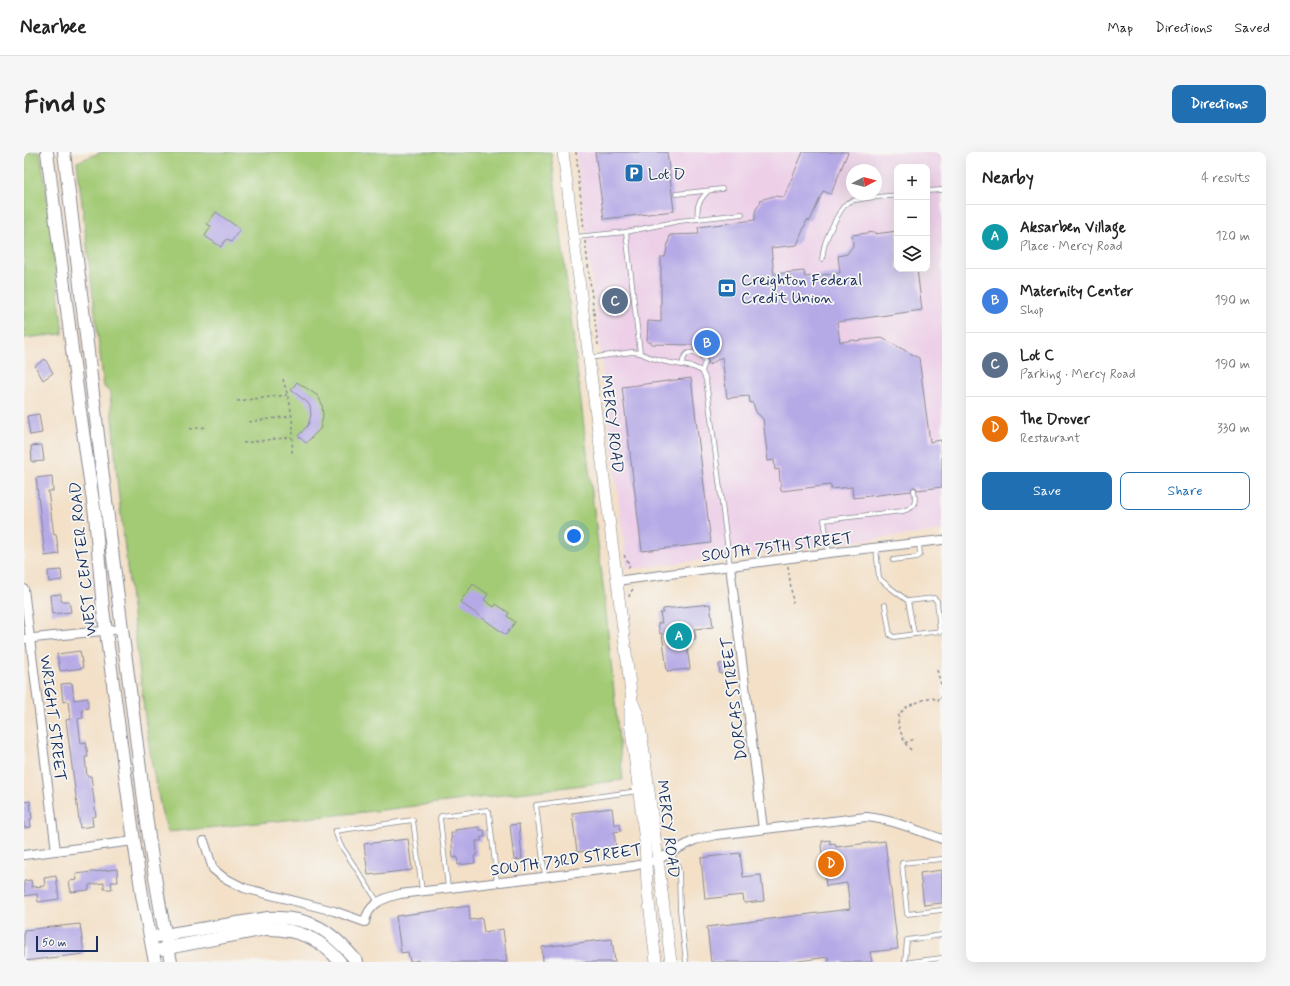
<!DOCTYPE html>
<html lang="en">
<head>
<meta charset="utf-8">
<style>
	:root { --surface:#fff; --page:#f6f6f6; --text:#222; --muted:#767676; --line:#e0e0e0; --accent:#1f6fb2 }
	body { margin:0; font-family:Mynerve,sans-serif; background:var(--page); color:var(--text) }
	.controls { position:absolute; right:12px; top:12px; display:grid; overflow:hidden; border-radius:8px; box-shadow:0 4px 16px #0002 }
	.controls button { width:36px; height:36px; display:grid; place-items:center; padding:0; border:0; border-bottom:1px solid var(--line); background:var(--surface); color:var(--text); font:20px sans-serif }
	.compass { position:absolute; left:822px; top:12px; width:36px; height:36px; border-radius:50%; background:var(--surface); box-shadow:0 4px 16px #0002; rotate:83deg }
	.scale { position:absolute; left:12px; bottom:10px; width:62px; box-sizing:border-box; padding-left:4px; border:2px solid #1b2f5e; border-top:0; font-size:11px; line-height:14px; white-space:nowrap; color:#1b2f5e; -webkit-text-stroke:3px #f6f6f2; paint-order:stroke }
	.you { position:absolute; left:550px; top:384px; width:14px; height:14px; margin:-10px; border:3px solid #fff; border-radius:50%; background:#1a73e8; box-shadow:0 0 0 6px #1a73e833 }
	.badge { display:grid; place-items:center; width:26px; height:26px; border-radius:50%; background:var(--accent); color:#fff; font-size:13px; font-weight:700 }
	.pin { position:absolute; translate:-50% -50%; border:2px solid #fff; box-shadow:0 1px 4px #0006 }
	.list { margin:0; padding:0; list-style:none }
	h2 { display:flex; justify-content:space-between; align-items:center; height:52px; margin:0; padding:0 16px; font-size:17px }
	h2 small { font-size:13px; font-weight:400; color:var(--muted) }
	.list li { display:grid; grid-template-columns:26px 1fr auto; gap:12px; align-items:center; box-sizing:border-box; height:64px; padding:0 16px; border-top:1px solid var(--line) }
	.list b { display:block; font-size:15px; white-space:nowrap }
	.list p { margin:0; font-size:13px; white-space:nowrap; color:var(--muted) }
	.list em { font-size:13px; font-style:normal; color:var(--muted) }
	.actions { display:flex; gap:8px; padding:12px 16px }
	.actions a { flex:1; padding:9px 0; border:1px solid var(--accent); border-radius:8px; text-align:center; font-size:14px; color:var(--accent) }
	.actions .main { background:var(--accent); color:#fff }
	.icon { flex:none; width:22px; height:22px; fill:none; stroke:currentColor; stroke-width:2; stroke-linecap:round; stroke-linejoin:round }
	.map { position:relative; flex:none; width:918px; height:810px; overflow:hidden; border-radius:8px }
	header { display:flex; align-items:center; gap:24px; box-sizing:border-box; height:56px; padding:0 20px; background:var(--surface); border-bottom:1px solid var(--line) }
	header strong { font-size:19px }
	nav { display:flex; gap:22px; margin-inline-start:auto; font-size:14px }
	.intro { display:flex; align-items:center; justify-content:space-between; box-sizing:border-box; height:96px; padding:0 24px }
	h1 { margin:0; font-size:28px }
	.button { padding:10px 18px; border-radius:8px; background:var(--accent); color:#fff; font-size:14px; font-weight:700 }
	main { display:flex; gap:24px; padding:0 24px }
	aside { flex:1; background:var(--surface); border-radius:8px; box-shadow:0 4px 16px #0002 }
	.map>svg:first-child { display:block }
	.built { fill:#edd0e8; fill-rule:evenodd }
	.green { fill:#a3ca75; stroke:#5f7c6a }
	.building { fill:#b6aae6 }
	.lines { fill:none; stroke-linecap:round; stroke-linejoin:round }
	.lane-casing { stroke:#878892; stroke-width:5.5 }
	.street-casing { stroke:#878892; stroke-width:10 }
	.secondary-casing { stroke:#878892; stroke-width:12 }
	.primary-casing { stroke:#878892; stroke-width:14 }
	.path { stroke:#878892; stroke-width:1.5; stroke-dasharray:3 3; stroke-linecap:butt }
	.lane { stroke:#fff; stroke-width:4 }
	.street { stroke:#fff; stroke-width:8 }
	.secondary { stroke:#fff; stroke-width:11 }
	.primary { stroke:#fff; stroke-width:12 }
	.labels { text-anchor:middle; stroke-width:3.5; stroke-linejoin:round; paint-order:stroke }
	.poi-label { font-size:16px; fill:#1b2f5e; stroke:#f6f6f2; text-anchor:start }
	.street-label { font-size:16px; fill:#1b2f5e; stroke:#f6f6f2 }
</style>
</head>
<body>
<header>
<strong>Nearbee</strong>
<nav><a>Map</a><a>Directions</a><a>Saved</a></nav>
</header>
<div class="intro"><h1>Find us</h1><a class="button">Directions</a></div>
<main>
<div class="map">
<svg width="918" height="810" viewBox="0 0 918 810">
	<rect width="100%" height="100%" fill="#f6f6f2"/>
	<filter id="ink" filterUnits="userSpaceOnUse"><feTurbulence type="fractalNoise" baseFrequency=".025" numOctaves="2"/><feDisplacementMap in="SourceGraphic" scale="8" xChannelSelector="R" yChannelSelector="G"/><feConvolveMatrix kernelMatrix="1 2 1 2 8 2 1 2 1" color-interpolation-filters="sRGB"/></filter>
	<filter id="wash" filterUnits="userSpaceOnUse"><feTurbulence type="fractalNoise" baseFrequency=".012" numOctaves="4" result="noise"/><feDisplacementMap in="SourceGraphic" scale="16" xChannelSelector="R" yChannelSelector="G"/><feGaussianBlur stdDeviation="0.9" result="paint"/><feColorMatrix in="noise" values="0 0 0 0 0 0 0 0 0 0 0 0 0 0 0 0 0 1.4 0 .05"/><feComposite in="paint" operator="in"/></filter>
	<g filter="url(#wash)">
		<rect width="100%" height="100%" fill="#f3e0c7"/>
		<path class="built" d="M 552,0 L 918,0 L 918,379 L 603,417 ZM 873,15 L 903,15 L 903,117 L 873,117 ZM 828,18 L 852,18 L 852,42 L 828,42 Z"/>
		<g class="green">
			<path d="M 0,0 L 16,0 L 23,42 L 39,182 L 0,186 Z"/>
			<path d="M 78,0 L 527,0 L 580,441 L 599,628 L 342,660 L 144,680 L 138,662 L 128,613 L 121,565 L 94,338 L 86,240 L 80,235 L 53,10 Z"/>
		</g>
		<g id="blocks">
			<g class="building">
				<path d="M 571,0 L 643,0 L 650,59 L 580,67 Z"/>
				<path d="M 779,0 L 824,0 L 807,42 L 799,39 L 786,69 L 783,68 L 773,93 L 747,96 L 750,122 L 780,119 L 781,125 L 816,121 L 814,104 L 823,102 L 829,94 L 828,83 L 851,80 L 851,82 L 873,79 L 873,117 L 893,117 L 898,158 L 813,170 L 816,190 L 831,188 L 831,189 L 858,186 L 895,206 L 906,290 L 917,288 L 918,293 L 918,335 L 894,338 L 892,336 L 890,335 L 888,336 L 887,339 L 829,346 L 828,335 L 807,337 L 807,333 L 757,339 L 755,317 L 751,318 L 750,308 L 744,309 L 739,267 L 732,260 L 729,251 L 726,251 L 725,244 L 703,246 L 698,205 L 685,213 L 682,203 L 669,197 L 670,193 L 627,192 L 627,190 L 623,190 L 624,169 L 637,170 L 637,105 L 641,105 L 646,83 L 675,82 L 674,75 L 731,68 L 731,61 L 732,57 L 737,50 L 736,48 L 750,44 L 760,45 Z"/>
				<path d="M 192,60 L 216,77 L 207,90 L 202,87 L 197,95 L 181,84 L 187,74 L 183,72 Z"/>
				<path d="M 21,207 L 29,221 L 19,228 L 11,214 Z"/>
				<path d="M 667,226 L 687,391 L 618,399 L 598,235 Z"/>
				<path d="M 273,230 L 294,244 L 298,252 L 299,264 L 296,277 L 282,291 L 274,284 L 284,273 L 287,263 L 286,254 L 283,250 L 267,238 Z"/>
				<path d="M 15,262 L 18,281 L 6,283 L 3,264 Z"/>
				<path d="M 18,293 L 20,309 L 8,310 L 7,294 Z"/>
				<path d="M 28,324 L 29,339 L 24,339 L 30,383 L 32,382 L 35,402 L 21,404 L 12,326 Z"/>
				<path d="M 37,418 L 38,428 L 25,430 L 24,419 Z"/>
				<path d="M 449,432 L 464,442 L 460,448 L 470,455 L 472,452 L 485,461 L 483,464 L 491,470 L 482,483 L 436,450 Z"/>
				<path d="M 37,442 L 37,449 L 45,449 L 47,460 L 28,462 L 26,443 Z"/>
				<path d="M 686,452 L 689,475 L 670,477 L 672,487 L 662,488 L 666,517 L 643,519 L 638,481 L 636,482 L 634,471 L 638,471 L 636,461 L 639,461 L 639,457 Z"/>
				<path d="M 56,499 L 59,516 L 36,519 L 33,502 Z"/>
				<path d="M 704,511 L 705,521 L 696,522 L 695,512 Z"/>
				<path d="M 48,531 L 50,548 L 64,546 L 64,556 L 58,557 L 59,566 L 54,567 L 57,591 L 62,590 L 64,605 L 61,605 L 63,624 L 67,624 L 72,664 L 68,665 L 69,674 L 56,676 L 42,568 L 46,567 L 44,549 L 39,550 L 37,532 Z"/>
				<path d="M 6,649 L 8,667 L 6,667 L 7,675 L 0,676 L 0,650 Z"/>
				<path d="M 588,656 L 590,672 L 596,672 L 597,679 L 590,680 L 592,695 L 553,700 L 548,661 Z"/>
				<path d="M 495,672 L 498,707 L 490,708 L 486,673 Z"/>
				<path d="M 455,675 L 456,678 L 460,678 L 461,685 L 457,685 L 457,689 L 452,689 L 453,703 L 450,704 L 451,711 L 434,713 L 433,705 L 429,706 L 427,681 L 431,681 L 431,678 Z"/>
				<path d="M 384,687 L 388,718 L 344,723 L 340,692 Z"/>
				<path d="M 806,688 L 806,692 L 811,691 L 812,695 L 861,689 L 874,797 L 846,800 L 848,810 L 805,810 L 804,805 L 767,810 L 687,810 L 683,775 L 826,757 L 823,731 L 802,734 L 797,693 L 798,692 L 798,689 Z"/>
				<path d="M 716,701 L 719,725 L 737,723 L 740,749 L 720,751 L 719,743 L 681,747 L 677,706 Z"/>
				<path d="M 93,717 L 94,730 L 87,730 L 88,737 L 80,737 L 80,731 L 65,733 L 65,738 L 47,740 L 45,729 L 53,728 L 52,722 Z"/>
				<path d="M 918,718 L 918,751 L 900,753 L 896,721 Z"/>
				<path d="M 32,724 L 35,747 L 14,750 L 13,742 L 0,744 L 0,729 L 7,728 L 8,735 L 21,734 L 20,726 Z"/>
				<path d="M 445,754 L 446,768 L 458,766 L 460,780 L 479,777 L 483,810 L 394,810 L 394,808 L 386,810 L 384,800 L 377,801 L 372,764 Z"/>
				<path d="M 56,772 L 60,802 L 0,809 L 0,778 Z"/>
				<path d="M 588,787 L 591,810 L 519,810 L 518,795 Z"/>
			</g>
		</g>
	</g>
	<g filter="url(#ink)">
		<use href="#blocks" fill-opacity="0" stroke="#878892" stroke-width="1"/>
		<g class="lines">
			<g class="lane-casing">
				<g id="lane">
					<path d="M 903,39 L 918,38"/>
					<path d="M 652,42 L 698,37"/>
					<path d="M 674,67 C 672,53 675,49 684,39"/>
					<path d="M 602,80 L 616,201"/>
					<path d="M 551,85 L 602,80 L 655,69 L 718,62"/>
					<path d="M 798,107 C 799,103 799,99 800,95 C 802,86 816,56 823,51 C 833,45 861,45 873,43"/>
					<path d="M 565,206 L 608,200 L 616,201 L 625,205 L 642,210 L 669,215 L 678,219 L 682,228 L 706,414"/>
					<path d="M 658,213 C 661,197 667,199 679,205 L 681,210 L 678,219"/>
					<path d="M 852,396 L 855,426 L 864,434 L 884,449 L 890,481 L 891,482 L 918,479"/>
					<path d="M 805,401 L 800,368 L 879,359 C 892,355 892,351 890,338"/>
					<path d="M 869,408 L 893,405 L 896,403 L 895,391"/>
					<path d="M 884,449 L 910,446 L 913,449 L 916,480"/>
					<path d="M 861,453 L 866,483 L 870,485 L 891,482"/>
					<path d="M 647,701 L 653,712 L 655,720 L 656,758 L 662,810"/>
					<path d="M 918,707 L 878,711 L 883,762 L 918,758"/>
					<path d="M 521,724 L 512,653 L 614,639"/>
					<path d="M 424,736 L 416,666 L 417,664 L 463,658 L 465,660 L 473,730"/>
					<path d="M 354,750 L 316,692 L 311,679 L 389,668 L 398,739"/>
					<path d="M 881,810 L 883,788 L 918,783"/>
					<path d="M 886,810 L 918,806"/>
				</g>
			</g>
			<g class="street-casing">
				<g id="street">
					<path d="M 706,414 L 739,677"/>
					<path d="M 592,429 L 805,401 L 918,388"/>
					<path d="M 0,437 L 32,699"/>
					<path d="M 0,487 L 98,477"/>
					<path d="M 180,689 L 189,717 L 199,725 L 220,736 L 310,759 L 341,770 C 344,752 359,746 376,742 L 610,714 L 633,708 L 671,688 L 692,683 L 842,665 C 868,667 894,679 918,687"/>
					<path d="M 0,703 L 110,689"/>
				</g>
			</g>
			<g class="secondary-casing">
				<g id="secondary">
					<path d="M 539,0 L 608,549 L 614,563 L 620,600 L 647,810"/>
					<path d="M 608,549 L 606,558 L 606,570 L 621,689 L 623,733 L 632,810"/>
				</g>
			</g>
			<g class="primary-casing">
				<g id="primary">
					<path d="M 23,0 L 55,252 L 71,363 L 79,457 L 110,689 L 118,743 L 131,810"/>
					<path d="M 40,0 C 62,179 82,359 106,538 C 118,629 127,720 147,810"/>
					<path d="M 134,784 L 244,766 C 286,764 307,778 333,810"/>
					<path d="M 138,797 L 241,777 C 271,776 297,786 316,810"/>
				</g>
			</g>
			<g class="path">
				<path d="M 552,0 L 560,78"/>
				<path d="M 561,89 L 574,193"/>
				<path d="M 259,227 L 266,252 L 269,275 L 268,302"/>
				<path d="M 213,249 L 263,243"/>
				<path d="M 225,270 L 267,264"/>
				<path d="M 166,277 L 182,275"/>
				<path d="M 219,291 L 268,285"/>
				<path d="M 600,403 L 603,409 L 606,412 L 605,415 L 605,419"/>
				<path d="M 764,414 L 769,451"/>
				<path d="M 605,445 L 606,441 L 609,437 L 608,434"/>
				<path d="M 913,518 L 918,536"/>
				<path d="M 881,591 L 890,587 L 889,586"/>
				<path d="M 887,598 L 881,591 L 874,573 L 875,562 L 884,554 L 907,545 L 914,549 L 915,545 L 918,546"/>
			</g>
			<use href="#lane" class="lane"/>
			<use href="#street" class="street"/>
			<use href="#secondary" class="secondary"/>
			<use href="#primary" class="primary"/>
		</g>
	</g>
	<defs>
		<g id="parking-square" transform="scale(1)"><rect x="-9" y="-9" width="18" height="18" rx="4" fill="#1f6fb2" stroke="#f6f6f2"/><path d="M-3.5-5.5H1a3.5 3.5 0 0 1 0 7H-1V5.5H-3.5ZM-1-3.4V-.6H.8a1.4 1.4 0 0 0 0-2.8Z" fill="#fff"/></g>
		<g id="bank-square" transform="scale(1)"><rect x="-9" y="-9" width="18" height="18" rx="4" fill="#1f6fb2" stroke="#f6f6f2"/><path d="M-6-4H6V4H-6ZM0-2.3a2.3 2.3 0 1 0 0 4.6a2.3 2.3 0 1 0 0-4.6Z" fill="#fff"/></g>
	</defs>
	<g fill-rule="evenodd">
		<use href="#parking-square" x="610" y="21"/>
		<use href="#bank-square" x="703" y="136"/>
	</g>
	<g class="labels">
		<g class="poi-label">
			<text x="624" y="27">Lot D</text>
			<text x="717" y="133">Creighton Federal<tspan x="717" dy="18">Credit Union</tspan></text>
		</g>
		<g class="street-label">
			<text transform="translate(589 272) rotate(83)" y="6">MERCY ROAD</text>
			<text transform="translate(753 394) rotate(-7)" y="6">SOUTH 75TH STREET</text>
			<text transform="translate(58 407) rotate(-96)" y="6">WEST CENTER ROAD</text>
			<text transform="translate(709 547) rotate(-97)" y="6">DORCAS STREET</text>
			<text transform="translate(30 566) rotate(83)" y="6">WRIGHT STREET</text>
			<text transform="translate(645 677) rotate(83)" y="6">MERCY ROAD</text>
			<text transform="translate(542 707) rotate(-8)" y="6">SOUTH 73RD STREET</text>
		</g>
	</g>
</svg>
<div class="controls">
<button>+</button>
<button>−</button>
<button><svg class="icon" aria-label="layers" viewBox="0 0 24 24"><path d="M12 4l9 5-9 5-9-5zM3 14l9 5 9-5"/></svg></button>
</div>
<svg class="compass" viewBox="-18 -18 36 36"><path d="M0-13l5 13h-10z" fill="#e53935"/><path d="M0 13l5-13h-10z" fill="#767676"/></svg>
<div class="scale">50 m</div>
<div class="you"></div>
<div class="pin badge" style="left:655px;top:484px;background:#0f9aa8">A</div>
<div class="pin badge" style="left:683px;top:191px;background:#3f7fe0">B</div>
<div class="pin badge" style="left:591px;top:149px;background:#5c6f8a">C</div>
<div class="pin badge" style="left:807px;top:712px;background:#e8710a">D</div>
</div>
<aside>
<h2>Nearby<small>4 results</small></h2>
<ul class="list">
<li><span class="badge" style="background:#0f9aa8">A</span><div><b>Aksarben Village</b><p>Place · Mercy Road</p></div><em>120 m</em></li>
<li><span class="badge" style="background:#3f7fe0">B</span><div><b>Maternity Center</b><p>Shop</p></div><em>190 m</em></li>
<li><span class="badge" style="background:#5c6f8a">C</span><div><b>Lot C</b><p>Parking · Mercy Road</p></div><em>190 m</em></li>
<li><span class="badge" style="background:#e8710a">D</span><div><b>The Drover</b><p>Restaurant</p></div><em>330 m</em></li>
</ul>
<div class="actions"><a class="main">Save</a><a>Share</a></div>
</aside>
</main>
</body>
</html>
